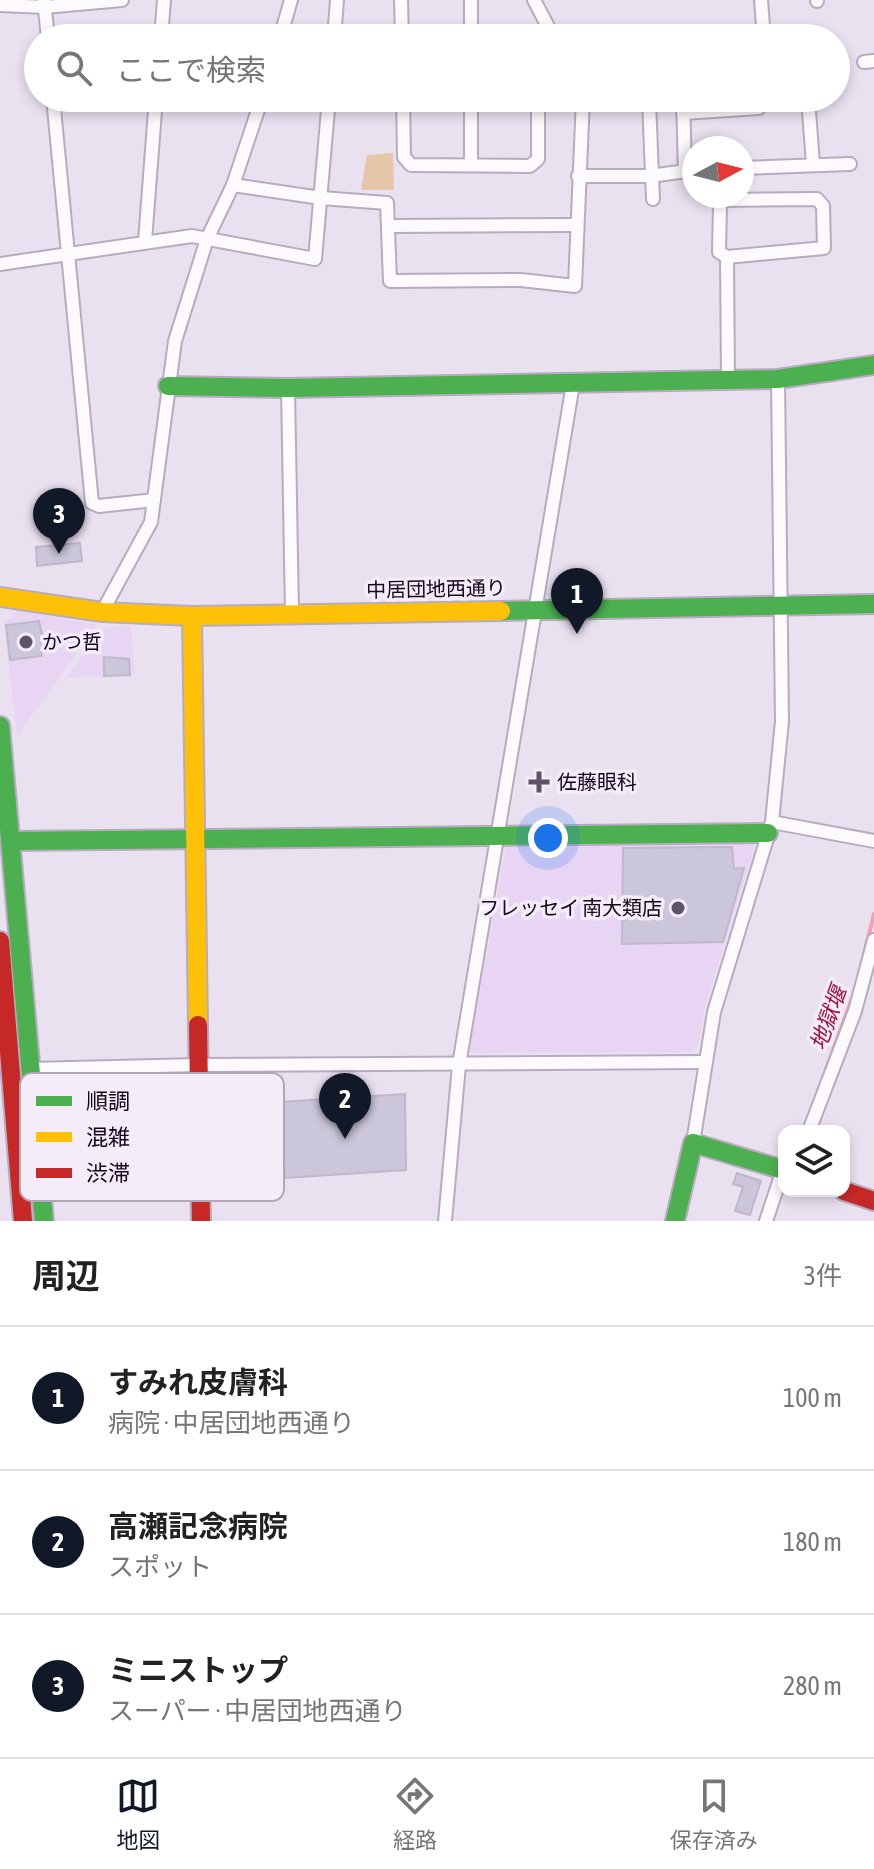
<!DOCTYPE html>
<html lang="ja">
<head>
<meta charset="utf-8">
<style>
	:root { --surface:#fff; --page:#f6f6f6; --text:#222; --muted:#767676; --line:#e0e0e0; --accent:#111827 }
	body { margin:0; font-family:"Asap Condensed","Noto Sans JP",sans-serif; background:var(--page); color:var(--text) }
	.controls { position:absolute; right:24px; bottom:24px; display:grid; overflow:hidden; border-radius:16px; box-shadow:0 4px 12px #0003 }
	.controls button { width:72px; height:72px; display:grid; place-items:center; padding:0; border:0; border-bottom:2px solid var(--line); background:var(--surface); color:var(--text); font:40px sans-serif }
	.compass { position:absolute; left:682px; top:136px; width:72px; height:72px; border-radius:50%; background:var(--surface); box-shadow:0 4px 12px #0003; rotate:83deg }
	.you { position:absolute; left:548px; top:838px; width:28px; height:28px; margin:-20px; border:6px solid #fff; border-radius:50%; background:#1a73e8; box-shadow:0 0 0 12px #1a73e833 }
	.badge { display:grid; place-items:center; width:52px; height:52px; border-radius:50%; background:var(--accent); color:#fff; font-size:26px; font-weight:700 }
	.pin { position:absolute; translate:-50% -66px; filter:drop-shadow(0 2px 4px #0008) }
	.pin::after { content:''; position:absolute; top:42px; width:28px; height:24px; background:inherit; clip-path:polygon(0 0,100% 0,50% 100%) }
	.list { margin:0; padding:0; list-style:none }
	h2 { display:flex; justify-content:space-between; align-items:center; height:104px; margin:0; padding:0 32px; font-size:34px }
	h2 small { font-size:26px; font-weight:400; color:var(--muted) }
	.list li { display:grid; grid-template-columns:52px 1fr auto; gap:24px; align-items:center; box-sizing:border-box; height:144px; padding:0 32px; border-top:2px solid var(--line) }
	.list b { display:block; font-size:30px; white-space:nowrap }
	.list p { margin:0; font-size:26px; white-space:nowrap; color:var(--muted) }
	.list em { font-size:26px; font-style:normal; color:var(--muted) }
	.icon { flex:none; width:44px; height:44px; fill:none; stroke:currentColor; stroke-width:2; stroke-linecap:round; stroke-linejoin:round }
	.map { position:relative; flex:none; width:874px; height:1221px; overflow:hidden }
	.search { position:absolute; background:var(--surface); box-shadow:0 4px 12px #0003; left:24px; right:24px; top:24px; height:88px; display:flex; align-items:center; gap:20px; box-sizing:border-box; padding:0 28px; border-radius:44px; color:var(--muted); font-size:30px }
	.sheet { height:536px; background:var(--surface) }
	nav { display:flex; justify-content:space-around; align-items:center; box-sizing:border-box; height:112px; border-top:2px solid var(--line); background:var(--surface); font-size:22px; color:var(--muted) }
	nav a { display:grid; justify-items:center; gap:4px }
	nav .on { color:var(--accent) }
	.map>svg:first-child { display:block }
	.built { fill:#e8d5f4 }
	.green { fill:#e6c6aa }
	.lines { fill:none; stroke-linecap:round; stroke-linejoin:round }
	.stream { stroke:#f4a1b1; stroke-width:4 }
	.building { fill:#ccc6da; stroke:#beb8cb; stroke-width:2 }
	.street-casing { stroke:#b7acbe; stroke-width:16 }
	.fast-casing { stroke:#b7acbe; stroke-width:22 }
	.slow-casing { stroke:#b7acbe; stroke-width:22 }
	.jam-casing { stroke:#b7acbe; stroke-width:22 }
	.street { stroke:#fcfafd; stroke-width:12 }
	.fast { stroke:#4caf50; stroke-width:18 }
	.slow { stroke:#ffc107; stroke-width:18 }
	.jam { stroke:#c62828; stroke-width:18 }
	.poi-dot { fill:#5f5366; stroke:#f4ecf9; stroke-width:3 }
	.labels { text-anchor:middle; stroke-width:7; stroke-linejoin:round; paint-order:stroke }
	.street-label { font-size:20px; fill:#14061c; stroke:#f4ecf9 }
	.poi-label { font-size:20px; fill:#14061c; stroke:#f4ecf9; text-anchor:start }
	.water-label { font-size:22px; font-style:italic; fill:#9e123d; stroke:#f4ecf9 }
	.key { fill:#f4ecf9; stroke:#b1a7b7; stroke-width:2 }
	.key-label { font-size:22px; fill:#14061c }
</style>
</head>
<body>
<div class="map">
<svg width="874" height="1221" viewBox="0 0 874 1221">
	<rect width="100%" height="100%" fill="#eae1f0"/>
	<g class="built">
		<path d="M 18,610 L 97,625 L 17,736 L 4,624 Z"/>
		<path d="M 131,626 L 135,675 L 66,678 L 104,627 Z"/>
		<path d="M 751,841 L 755,846 L 704,1010 L 698,1046 L 692,1052 L 469,1053 L 506,844 Z"/>
	</g>
	<path class="green" d="M 393,153 L 394,190 L 361,190 L 367,155 Z"/>
	<g class="lines">
		<g class="stream">
			<path d="M 864,954 L 874,914"/>
			<path d="M 813,1105 L 854,993"/>
		</g>
	</g>
	<g class="building">
		<path d="M 80,543 L 82,561 L 37,566 L 36,547 Z"/>
		<path d="M 39,621 L 46,651 L 41,652 L 42,656 L 10,660 L 6,625 Z"/>
		<path d="M 104,657 L 129,659 L 130,675 L 104,676 Z"/>
		<path d="M 732,847 L 734,869 L 744,868 L 723,942 L 622,944 L 623,848 Z"/>
		<path d="M 405,1094 L 406,1170 L 285,1178 L 281,1102 Z"/>
		<path d="M 737,1173 L 761,1181 L 750,1215 L 735,1211 L 743,1187 L 733,1184 Z"/>
	</g>
	<g class="lines">
		<g class="street-casing">
			<g id="street">
				<path d="M 401,0 L 402,38"/>
				<path d="M 534,0 L 554,38"/>
				<path d="M 761,0 L 764,38"/>
				<path d="M 817,0 L 817,1"/>
				<path d="M 44,1 L 48,38"/>
				<path d="M 0,5 L 45,7 L 122,0"/>
				<path d="M 161,38 L 164,0"/>
				<path d="M 280,38 L 291,0"/>
				<path d="M 334,38 L 337,0"/>
				<path d="M 471,38 L 471,0"/>
				<path d="M 864,62 L 874,61"/>
				<path d="M 53,98 L 92,503 L 99,506 L 154,500"/>
				<path d="M 403,98 L 404,157 L 411,165 L 530,166 L 538,159 L 538,98"/>
				<path d="M 683,98 L 685,171"/>
				<path d="M 808,98 L 813,164"/>
				<path d="M 649,101 L 653,199"/>
				<path d="M 683,113 L 759,108 L 767,98"/>
				<path d="M 471,165 L 471,98"/>
				<path d="M 742,168 L 850,164"/>
				<path d="M 578,176 L 650,176 L 694,170"/>
				<path d="M 233,185 L 321,198 L 387,203 L 390,281 L 521,280 L 575,286 L 583,98"/>
				<path d="M 390,226 L 576,225"/>
				<path d="M 145,241 L 156,98"/>
				<path d="M 727,257 L 824,248 L 823,206 L 817,199 L 725,200 L 720,205 L 719,252 L 727,257 L 728,380"/>
				<path d="M 0,264 L 192,236 L 315,259 L 329,98"/>
				<path d="M 288,388 L 292,613"/>
				<path d="M 102,612 L 151,522 L 175,341 L 207,239 L 233,185 L 262,98"/>
				<path d="M 772,822 L 874,841"/>
				<path d="M 29,1069 L 198,1065 L 703,1062"/>
				<path d="M 809,1131 L 855,1011 L 874,940"/>
				<path d="M 693,1143 L 714,1012 L 772,822 L 782,721 L 778,379"/>
				<path d="M 445,1221 L 459,1065 L 573,384"/>
				<path d="M 766,1221 L 783,1170"/>
			</g>
		</g>
		<g class="fast-casing">
			<g id="fast">
				<path d="M 168,386 L 288,388 L 778,379 L 874,365"/>
				<path d="M 501,611 L 874,604"/>
				<path d="M 0,726 L 44,1221"/>
				<path d="M 11,841 L 768,833"/>
				<path d="M 675,1221 L 693,1143 L 784,1170"/>
			</g>
		</g>
		<g class="slow-casing">
			<g id="slow">
				<path d="M 0,597 L 102,612 L 192,616 L 501,611"/>
				<path d="M 192,616 L 198,1025"/>
			</g>
		</g>
		<g class="jam-casing">
			<g id="jam">
				<path d="M 0,941 L 23,1221"/>
				<path d="M 198,1025 L 201,1221"/>
				<path d="M 844,1191 L 874,1201"/>
			</g>
		</g>
		<use href="#street" class="street"/>
		<use href="#fast" class="fast"/>
		<use href="#slow" class="slow"/>
		<use href="#jam" class="jam"/>
	</g>
	<g class="poi-dot">
		<circle cx="26" cy="642" r="8"/>
		<path d="M535 770h8v8h8v8h-8v8h-8v-8h-8v-8h8z"/>
		<circle cx="678" cy="908" r="8"/>
	</g>
	<g class="labels">
		<g class="street-label">
			<text transform="translate(436 589) rotate(-1)" y="7">中居団地西通り</text>
		</g>
		<g class="poi-label">
			<text x="42" y="649">かつ哲</text>
			<text x="557" y="789">佐藤眼科</text>
			<text x="662" y="915" text-anchor="end">フレッセイ 南大類店</text>
		</g>
		<g class="water-label">
			<text transform="translate(828 1018) rotate(-70)" y="8">地獄堰</text>
		</g>
	</g>
	<rect x="20" y="1073" width="264" height="128" rx="12" class="key"/>
	<rect x="36" y="1096" width="36" height="10" fill="#4caf50"/>
	<rect x="36" y="1132" width="36" height="10" fill="#ffc107"/>
	<rect x="36" y="1168" width="36" height="10" fill="#c62828"/>
	<g class="key-label">
		<text x="86" y="1109">順調</text>
		<text x="86" y="1145">混雑</text>
		<text x="86" y="1181">渋滞</text>
	</g>
</svg>
<div class="controls">
<button><svg class="icon" aria-label="layers" viewBox="0 0 24 24"><path d="M12 4l9 5-9 5-9-5zM3 14l9 5 9-5"/></svg></button>
</div>
<svg class="compass" viewBox="-18 -18 36 36"><path d="M0-13l5 13h-10z" fill="#e53935"/><path d="M0 13l5-13h-10z" fill="#767676"/></svg>
<div class="you"></div>
<div class="pin badge" style="left:577px;top:634px">1</div>
<div class="pin badge" style="left:345px;top:1139px">2</div>
<div class="pin badge" style="left:59px;top:554px">3</div>
<div class="search"><svg class="icon" aria-label="search" viewBox="0 0 24 24"><circle cx="10" cy="10" r="6"/><path d="M15 15l6 6"/></svg>ここで検索</div>
</div>
<section class="sheet">
<h2>周辺<small>3件</small></h2>
<ul class="list">
<li><span class="badge">1</span><div><b>すみれ皮膚科</b><p>病院 · 中居団地西通り</p></div><em>100 m</em></li>
<li><span class="badge">2</span><div><b>高瀬記念病院</b><p>スポット</p></div><em>180 m</em></li>
<li><span class="badge">3</span><div><b>ミニストップ</b><p>スーパー · 中居団地西通り</p></div><em>280 m</em></li>
</ul>
</section>
<nav>
<a class="on"><svg class="icon" aria-label="map" viewBox="0 0 24 24"><path d="M3 6l6-2 6 2 6-2v14l-6 2-6-2-6 2zM9 4v14M15 6v14"/></svg>地図</a>
<a><svg class="icon" aria-label="directions" viewBox="0 0 24 24"><path d="M12 3l9 9-9 9-9-9zM9 14v-3h6M13 9l2 2-2 2"/></svg>経路</a>
<a><svg class="icon" aria-label="saved" viewBox="0 0 24 24"><path d="M7 4h10v16l-5-4-5 4z"/></svg>保存済み</a>
</nav>
</body>
</html>
